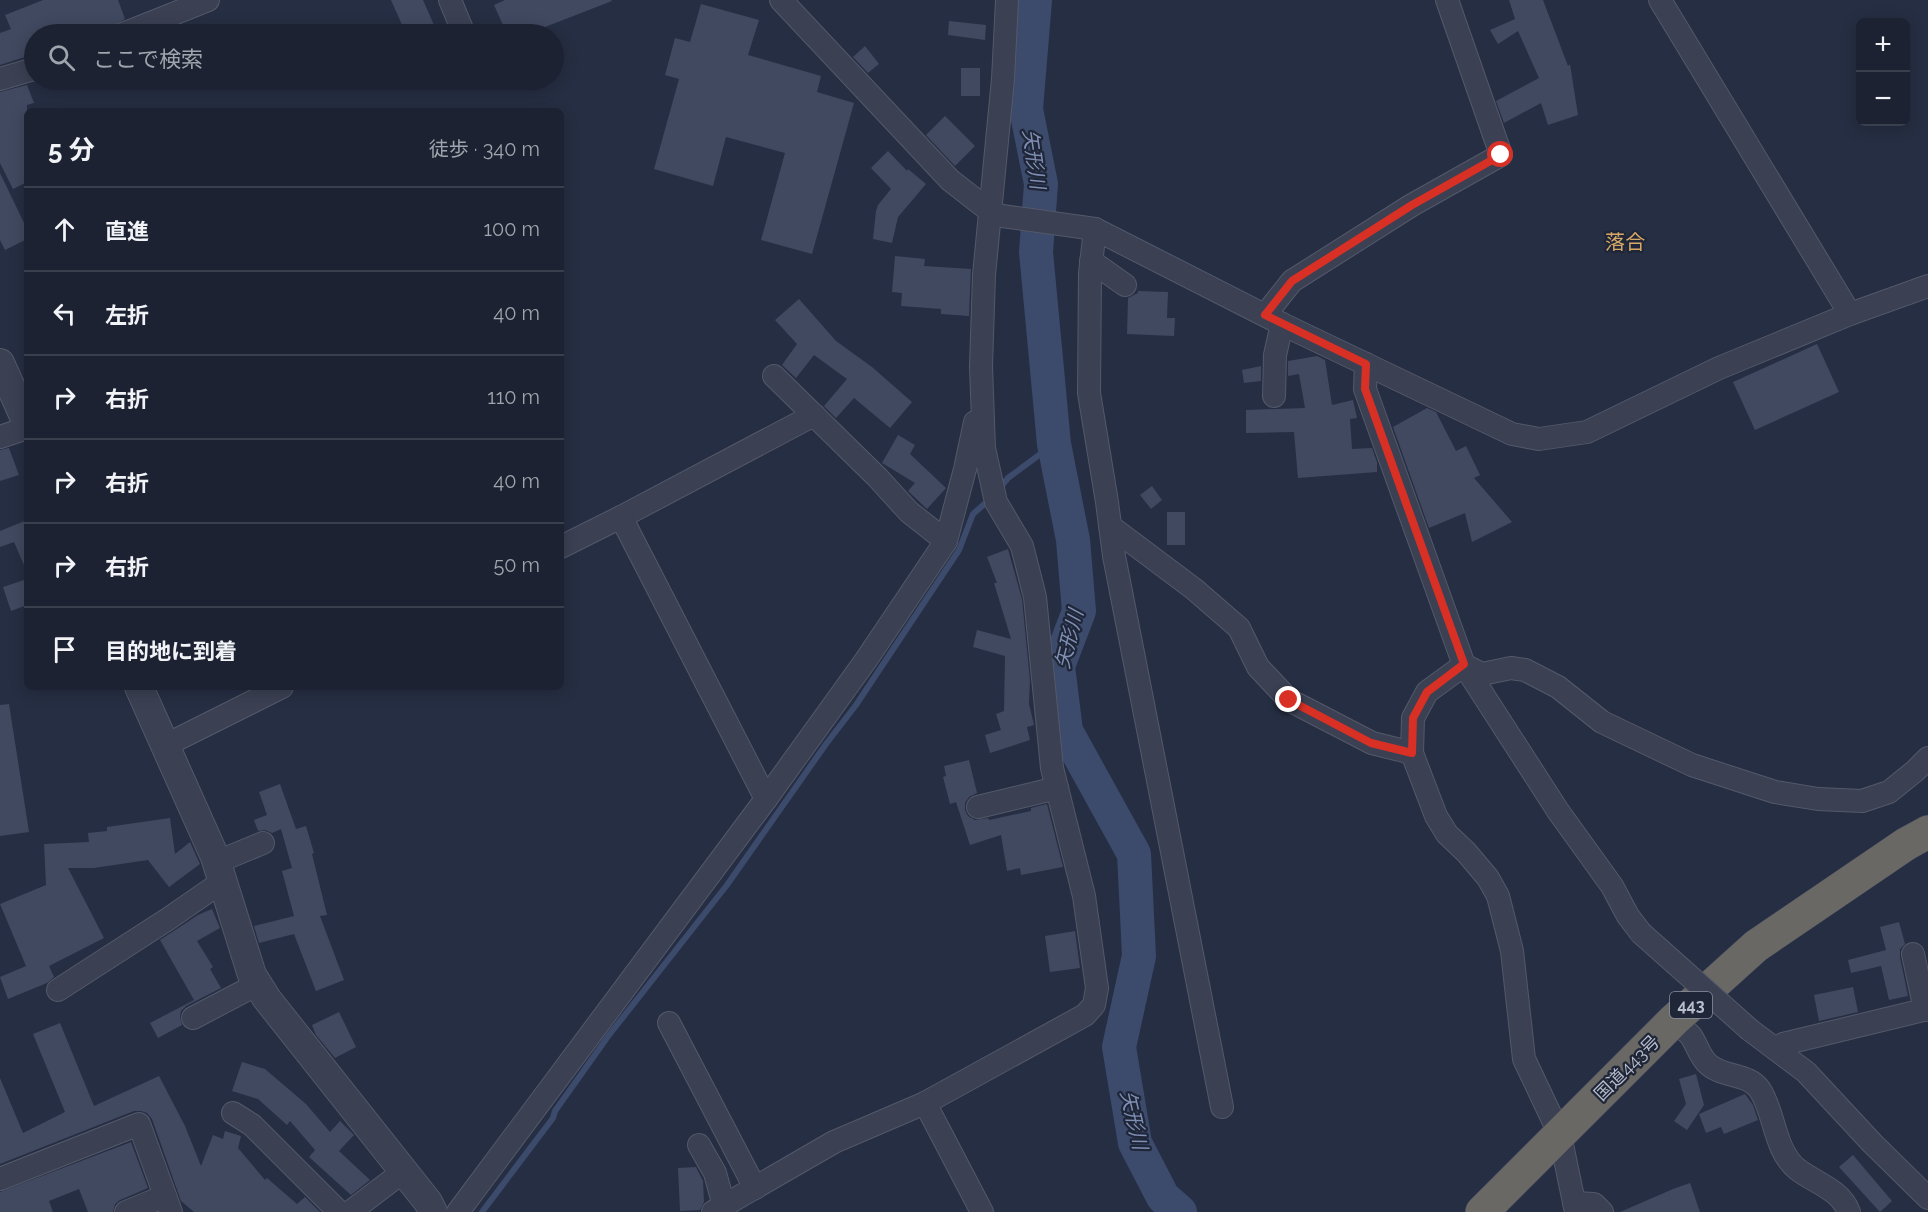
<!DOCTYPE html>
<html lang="ja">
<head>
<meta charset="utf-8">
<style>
	:root { --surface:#1c2232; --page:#252a3a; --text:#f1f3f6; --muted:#a0a4ac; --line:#3a3f4d }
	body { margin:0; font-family:Raleway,"Noto Sans JP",sans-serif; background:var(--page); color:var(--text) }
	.controls { position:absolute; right:18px; top:18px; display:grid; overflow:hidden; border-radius:9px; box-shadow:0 3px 15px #0003 }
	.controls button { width:54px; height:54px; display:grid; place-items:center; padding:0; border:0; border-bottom:2px solid var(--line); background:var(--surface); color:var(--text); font:30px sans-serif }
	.stop { position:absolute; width:18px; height:18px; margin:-14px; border:4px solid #d93025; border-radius:50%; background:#fff }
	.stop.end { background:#d93025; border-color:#fff; box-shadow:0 2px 6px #0008 }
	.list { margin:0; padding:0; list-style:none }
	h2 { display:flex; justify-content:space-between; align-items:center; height:78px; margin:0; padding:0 24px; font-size:26px }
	h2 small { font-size:20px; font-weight:400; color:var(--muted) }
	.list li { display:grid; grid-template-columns:39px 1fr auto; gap:18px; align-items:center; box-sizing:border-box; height:84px; padding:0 24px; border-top:2px solid var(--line) }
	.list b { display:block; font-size:22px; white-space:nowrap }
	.list em { font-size:20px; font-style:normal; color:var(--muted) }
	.icon { flex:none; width:33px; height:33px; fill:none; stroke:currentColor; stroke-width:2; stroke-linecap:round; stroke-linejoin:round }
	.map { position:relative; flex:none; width:1928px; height:1212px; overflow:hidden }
	.search { position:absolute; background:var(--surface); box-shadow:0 3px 15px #0003; left:24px; top:24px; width:540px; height:66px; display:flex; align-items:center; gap:15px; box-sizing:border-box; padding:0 21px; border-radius:33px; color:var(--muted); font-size:22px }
	.panel { position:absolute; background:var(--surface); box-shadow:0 3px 15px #0003; left:24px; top:108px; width:540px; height:582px; border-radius:9px }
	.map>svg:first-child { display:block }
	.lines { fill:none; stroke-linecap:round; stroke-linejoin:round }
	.stream { stroke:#3c4a6c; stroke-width:6 }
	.river { stroke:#3c4a6c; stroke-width:34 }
	.building { fill:#404960 }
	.minor-casing { stroke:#53596a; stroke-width:24 }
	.tertiary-casing { stroke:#53596a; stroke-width:30 }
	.trunk-casing { stroke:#42495a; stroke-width:34 }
	.minor { stroke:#3b4153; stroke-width:22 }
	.tertiary { stroke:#3b4153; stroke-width:28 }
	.trunk { stroke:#696865; stroke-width:33 }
	.minor-bridge-casing { stroke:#53596a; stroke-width:24; stroke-linecap:butt }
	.minor-bridge { stroke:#3b4153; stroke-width:22 }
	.route { stroke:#d93025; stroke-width:8 }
	.labels { text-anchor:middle; stroke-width:4.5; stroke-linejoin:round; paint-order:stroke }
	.shield { fill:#1f2638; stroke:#8a90a0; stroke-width:1.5 }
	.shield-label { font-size:16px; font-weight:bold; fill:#b8bdcc }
	.street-label { font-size:18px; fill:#b8bdcc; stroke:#1f2638 }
	.water-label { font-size:20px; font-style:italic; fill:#7f8eb3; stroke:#1f2638 }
	.neighbourhood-label { font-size:20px; fill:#d8a867; stroke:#1f2638 }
</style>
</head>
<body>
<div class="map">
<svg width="1928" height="1212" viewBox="0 0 1928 1212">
	<rect width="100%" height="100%" fill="#262e43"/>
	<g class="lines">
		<g class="stream">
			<path d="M 999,489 L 1008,478 L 1054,444"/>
			<path d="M 482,1212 L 553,1118 L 555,1111 L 609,1035 L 727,885 L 826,744 L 856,705 L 959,550 L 973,514 L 990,499"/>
		</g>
		<path class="river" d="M 1035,0 L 1026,109 L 1041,184 L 1036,252 L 1054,444 L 1073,540 L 1079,611 L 1058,666 L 1066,731 L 1134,854 L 1139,956 L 1119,1047 L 1135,1143 L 1163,1197 L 1180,1212"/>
	</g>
	<g class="building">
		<path d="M 43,0 L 118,0 L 125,19 L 112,27 L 90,34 L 34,34 L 34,54 L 0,65 L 0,33 L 11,29 L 5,15 Z"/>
		<path d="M 391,0 L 423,0 L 438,34 L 406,34 Z"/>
		<path d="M 505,0 L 611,0 L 612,1 L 527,34 L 507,34 L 494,5 Z"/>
		<path d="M 1509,0 L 1543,0 L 1568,66 L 1570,64 L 1578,115 L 1548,125 L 1541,103 L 1504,123 L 1496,101 L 1539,78 L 1518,31 L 1498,44 L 1490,30 L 1515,19 Z"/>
		<path d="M 701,4 L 759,20 L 748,55 L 821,76 L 817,92 L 854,103 L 812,254 L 761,240 L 785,153 L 726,137 L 713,186 L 654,169 L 679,79 L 665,75 L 675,38 L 690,42 Z"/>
		<path d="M 949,21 L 986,25 L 985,40 L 948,35 Z"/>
		<path d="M 865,46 L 879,64 L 868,73 L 853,57 Z"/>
		<rect x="961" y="68" width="19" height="28"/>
		<path d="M 27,85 L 34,103 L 27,105 L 27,182 L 13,189 L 0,163 L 0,92 Z"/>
		<path d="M 945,116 L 975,146 L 955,166 L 926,135 Z"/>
		<path d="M 888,151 L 907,171 L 908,169 L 926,184 L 898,217 L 892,243 L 873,239 L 876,211 L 878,205 L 891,189 L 871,168 Z"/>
		<path d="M 0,173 L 27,229 L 27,239 L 5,250 L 0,240 Z"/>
		<path d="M 895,256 L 925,259 L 924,266 L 971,269 L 969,316 L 941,314 L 941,309 L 901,306 L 902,293 L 892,292 Z"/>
		<path d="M 1138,291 L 1168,292 L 1167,318 L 1175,318 L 1174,336 L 1127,334 L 1128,298 L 1138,293 Z"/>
		<path d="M 799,299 L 836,341 L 872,367 L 912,402 L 890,428 L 854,398 L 836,418 L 824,406 L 847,379 L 814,355 L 796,378 L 782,365 L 797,344 L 775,320 Z"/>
		<path d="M 1817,344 L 1839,392 L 1755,430 L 1733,382 Z"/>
		<path d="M 1317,356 L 1325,360 L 1332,405 L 1353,400 L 1357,418 L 1350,419 L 1352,449 L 1372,448 L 1377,462 L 1377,472 L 1298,478 L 1294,432 L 1246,433 L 1246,410 L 1305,408 L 1299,374 L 1288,376 L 1288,361 Z"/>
		<path d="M 1261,366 L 1261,381 L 1244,383 L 1242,370 Z"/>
		<path d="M 1427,408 L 1436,412 L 1456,451 L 1466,446 L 1480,475 L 1474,478 L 1512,522 L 1472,542 L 1465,513 L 1429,528 L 1393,427 Z"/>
		<path d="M 898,435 L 915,445 L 910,454 L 946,488 L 927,509 L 908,491 L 915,483 L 882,463 Z"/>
		<path d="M 9,448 L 19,475 L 0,481 L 0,450 Z"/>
		<path d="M 1152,486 L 1162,500 L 1151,509 L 1140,495 Z"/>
		<rect x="1167" y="512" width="18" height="33"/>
		<path d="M 27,520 L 27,572 L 14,542 L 0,547 L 0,531 Z"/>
		<path d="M 1008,549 L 1022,599 L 1030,680 L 1029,704 L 1034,725 L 1027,727 L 1030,740 L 990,753 L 985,735 L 1001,730 L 996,714 L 1004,711 L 1005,656 L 973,647 L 977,630 L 1011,639 L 994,583 L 997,583 L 987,557 Z"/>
		<path d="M 27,579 L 27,605 L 11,611 L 3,587 Z"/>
		<path d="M 9,704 L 29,832 L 0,836 L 0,705 Z"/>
		<path d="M 969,760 L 977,793 L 969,797 L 965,803 L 965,810 L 968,816 L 975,820 L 988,818 L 989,820 L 1031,811 L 1031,808 L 1047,804 L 1063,867 L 1021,875 L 1020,868 L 1007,871 L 1001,835 L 970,845 L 956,802 L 950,804 L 943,777 L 946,776 L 944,766 Z"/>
		<path d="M 280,784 L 296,829 L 306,826 L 314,853 L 312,854 L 327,915 L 320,916 L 344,980 L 316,991 L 294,934 L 259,943 L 254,926 L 294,916 L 282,871 L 292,868 L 281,829 L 272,833 L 265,830 L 258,831 L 254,820 L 267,815 L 259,792 Z"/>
		<path d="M 170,818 L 175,854 L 190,842 L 200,864 L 169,887 L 148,860 L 94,868 L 68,868 L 104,938 L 49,966 L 54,977 L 47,983 L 8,999 L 0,977 L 26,966 L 0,904 L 46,885 L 44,844 L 89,842 L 88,833 L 107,831 L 107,827 Z"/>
		<path d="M 212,909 L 220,928 L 197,941 L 213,967 L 210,969 L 221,988 L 186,1006 L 181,1011 L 180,1017 L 182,1025 L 158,1038 L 150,1023 L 194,1000 L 160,940 L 198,915 Z"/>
		<path d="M 1899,922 L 1905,944 L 1900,949 L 1900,957 L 1908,996 L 1889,1000 L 1881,966 L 1851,973 L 1848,960 L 1886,950 L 1880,927 Z"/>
		<path d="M 1075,931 L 1080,968 L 1050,972 L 1045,936 Z"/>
		<path d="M 1853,987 L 1858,1012 L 1819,1021 L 1814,995 Z"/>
		<path d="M 339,1012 L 356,1047 L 335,1058 L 316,1035 L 312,1025 Z"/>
		<path d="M 60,1023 L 94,1106 L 159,1076 L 185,1126 L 201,1166 L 213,1135 L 223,1139 L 225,1131 L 241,1136 L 238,1148 L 265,1180 L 267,1178 L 297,1204 L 305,1197 L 320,1212 L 194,1212 L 181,1201 L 152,1119 L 147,1113 L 141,1111 L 134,1111 L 0,1164 L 0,1078 L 23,1133 L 65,1112 L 33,1034 Z"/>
		<path d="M 242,1062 L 265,1069 L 306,1104 L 330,1132 L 340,1121 L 354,1135 L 339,1151 L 370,1180 L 351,1195 L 309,1157 L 315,1150 L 290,1121 L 287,1125 L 258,1099 L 232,1091 Z"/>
		<path d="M 1696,1074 L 1704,1105 L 1687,1130 L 1674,1121 L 1686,1104 L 1679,1079 Z"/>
		<path d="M 1745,1094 L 1753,1105 L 1758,1120 L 1724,1134 L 1721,1127 L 1706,1133 L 1699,1114 Z"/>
		<path d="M 131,1142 L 148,1188 L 120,1200 L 115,1204 L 113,1212 L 88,1212 L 79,1189 L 49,1201 L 53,1212 L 0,1212 L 0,1192 Z"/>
		<path d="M 1853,1155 L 1892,1201 L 1880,1212 L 1839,1167 Z"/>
		<path d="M 696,1167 L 703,1181 L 704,1202 L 700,1210 L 680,1211 L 678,1168 Z"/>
		<path d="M 1690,1183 L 1700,1212 L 1620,1212 L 1673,1189 Z"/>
	</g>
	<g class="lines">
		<g class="minor-casing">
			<g id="minor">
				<path d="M 450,0 L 464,34"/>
				<path d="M 781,0 L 950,180 L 991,212 L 1002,216 L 1095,229 L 1282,324 L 1512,434 L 1539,439 L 1587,432 L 1719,368 L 1850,314 L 1928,286"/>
				<path d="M 1660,0 L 1850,314"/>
				<path d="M 123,34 L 208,0"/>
				<path d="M 0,79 L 34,69"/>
				<path d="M 1095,229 L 1090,273 L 1089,393 L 1107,502 L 1114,556 L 1222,1107"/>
				<path d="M 1091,261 L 1125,285"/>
				<path d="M 1265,315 L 1292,281 L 1412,205 L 1501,155 L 1447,0"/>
				<path d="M 1366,364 L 1365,389 L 1464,665 L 1558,811 L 1612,886 L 1628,916 L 1641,933"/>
				<path d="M 774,376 L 878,478 L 909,512 L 946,541"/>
				<path d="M 1274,396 L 1275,355 L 1282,324"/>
				<path d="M 0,437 L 27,428"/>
				<path d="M 621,517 L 814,415"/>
				<path d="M 1110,526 L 1194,589 L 1239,628 L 1258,667 L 1289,700 L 1372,743 L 1412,753"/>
				<path d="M 561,547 L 621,517 L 766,799"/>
				<path d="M 1464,665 L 1427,692 L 1413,718 L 1412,753 L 1436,816 L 1447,834 L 1466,852 L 1488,878 L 1498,896 L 1512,951 L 1524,1059 L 1560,1135 L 1576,1212"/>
				<path d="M 1464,665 L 1482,674 L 1511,668 L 1525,670 L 1558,687 L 1602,722 L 1692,765 L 1775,792 L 1818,799 L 1862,801 L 1889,792 L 1915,771 L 1928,758"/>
				<path d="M 166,745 L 282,687"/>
				<path d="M 978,807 L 1057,788"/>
				<path d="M 217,862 L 263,843"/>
				<path d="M 1913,954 L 1925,1010"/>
				<path d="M 58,990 L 168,919 L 223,881"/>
				<path d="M 193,1018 L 258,984"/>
				<path d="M 1674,1020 C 1680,1026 1686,1031 1691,1036 C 1697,1045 1700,1057 1708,1064 C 1723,1078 1749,1073 1760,1090 C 1775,1113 1774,1150 1797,1169 C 1815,1183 1840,1189 1849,1212"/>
				<path d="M 669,1023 L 755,1188"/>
				<path d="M 1750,1030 L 1806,1072 L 1872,1143 L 1928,1198"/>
				<path d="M 1776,1049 L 1783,1044 L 1928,1009"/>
				<path d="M 925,1103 L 982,1212"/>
				<path d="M 233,1113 L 252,1125 L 339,1212"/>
				<path d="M 699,1145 L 715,1173 L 724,1206"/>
				<path d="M 0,1179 L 139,1124 L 171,1212"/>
				<path d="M 1574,1203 L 1594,1204 L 1602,1212"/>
				<path d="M 126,1212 L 165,1196"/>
				<path d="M 350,1212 L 404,1171"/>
				<path d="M 458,1212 L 766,799 L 866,660 L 946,541 L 965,469 L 975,422"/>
				<path d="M 713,1212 L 834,1142 L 925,1103 L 1085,1015 L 1094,1005 L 1097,988 L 1084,896 L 1052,768 L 1035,597 L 1022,546 L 996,502 L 984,448 L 981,366 L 984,275 L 1003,79 L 1007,0"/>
			</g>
		</g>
		<g class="tertiary-casing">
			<g id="tertiary">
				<path d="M 0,363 L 27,423"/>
				<path d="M 139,687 L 215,857 L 252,975 L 267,999 L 428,1202 L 433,1212"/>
			</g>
		</g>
		<g class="trunk-casing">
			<path id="trunk" d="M 1482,1212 L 1674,1020 L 1756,946 L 1906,844 L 1928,832"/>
		</g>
		<use href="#minor" class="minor"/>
		<use href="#tertiary" class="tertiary"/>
		<use href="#trunk" class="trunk"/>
		<g class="minor-bridge-casing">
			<path id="minor-bridge" d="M 1641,933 L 1750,1030"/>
		</g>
		<use href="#minor-bridge" class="minor-bridge"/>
	</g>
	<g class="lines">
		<path class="route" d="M 1289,700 L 1371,743 L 1412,753 L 1413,718 L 1427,692 L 1464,664 L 1365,389 L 1366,364 L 1265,315 L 1292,281 L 1412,205 L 1501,155"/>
	</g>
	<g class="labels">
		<rect class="shield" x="1670" y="992" width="42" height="26" rx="4.5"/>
		<g class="shield-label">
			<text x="1691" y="1011">443</text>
		</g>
		<g class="street-label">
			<text transform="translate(1627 1068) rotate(-45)" y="6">国道443号</text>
		</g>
		<g class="water-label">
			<text transform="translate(1034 159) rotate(82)" y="7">矢形川</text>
			<text transform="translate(1069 639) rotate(-76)" y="7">矢形川</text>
			<text transform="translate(1134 1120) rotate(77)" y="7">矢形川</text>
		</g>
		<g class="neighbourhood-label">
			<text x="1625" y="249">落合</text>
		</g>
	</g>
</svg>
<div class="controls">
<button>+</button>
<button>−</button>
</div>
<div class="stop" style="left:1501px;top:155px"></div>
<div class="stop end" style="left:1289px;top:700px"></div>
<div class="search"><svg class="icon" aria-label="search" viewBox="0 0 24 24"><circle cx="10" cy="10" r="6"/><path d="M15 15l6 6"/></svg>ここで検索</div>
<section class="panel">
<h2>5 分<small>徒歩 · 340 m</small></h2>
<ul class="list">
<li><svg class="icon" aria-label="ahead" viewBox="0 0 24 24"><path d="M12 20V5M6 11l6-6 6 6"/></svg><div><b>直進</b></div><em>100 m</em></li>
<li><svg class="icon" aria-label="left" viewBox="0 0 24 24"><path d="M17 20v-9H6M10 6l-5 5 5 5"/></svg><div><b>左折</b></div><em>40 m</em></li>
<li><svg class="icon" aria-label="right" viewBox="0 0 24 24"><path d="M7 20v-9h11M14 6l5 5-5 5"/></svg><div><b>右折</b></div><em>110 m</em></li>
<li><svg class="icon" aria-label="right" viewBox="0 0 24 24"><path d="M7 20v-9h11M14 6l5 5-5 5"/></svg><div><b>右折</b></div><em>40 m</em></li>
<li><svg class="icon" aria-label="right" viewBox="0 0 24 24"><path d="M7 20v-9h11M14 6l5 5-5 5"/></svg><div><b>右折</b></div><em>50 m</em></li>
<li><svg class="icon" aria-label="arrive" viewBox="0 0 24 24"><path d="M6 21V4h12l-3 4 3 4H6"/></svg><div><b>目的地に到着</b></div></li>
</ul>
</section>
</div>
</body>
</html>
